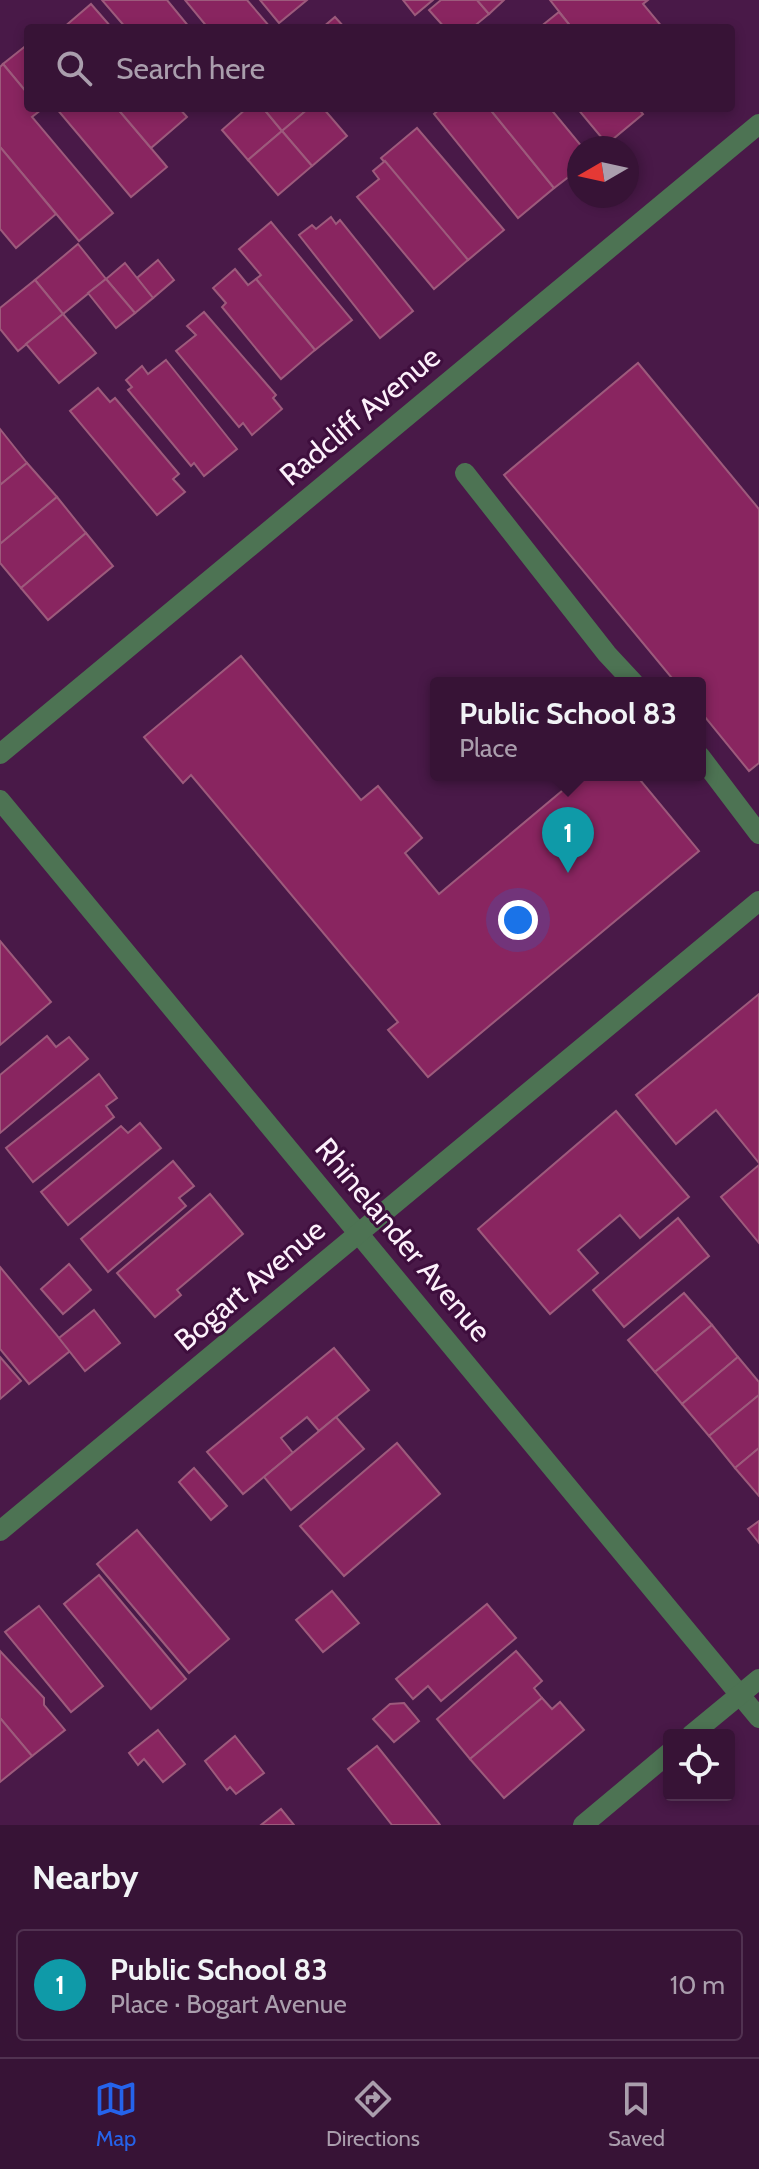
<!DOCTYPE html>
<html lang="en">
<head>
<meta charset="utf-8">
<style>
	:root { --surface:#371336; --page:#422042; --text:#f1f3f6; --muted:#aa9ead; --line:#513251; --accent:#2563eb }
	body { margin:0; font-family:Cabin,sans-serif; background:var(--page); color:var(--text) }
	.controls { position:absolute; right:24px; bottom:24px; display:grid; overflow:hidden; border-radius:8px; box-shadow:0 4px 12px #0003 }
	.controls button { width:72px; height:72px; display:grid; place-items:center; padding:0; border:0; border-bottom:2px solid var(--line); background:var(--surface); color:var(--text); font:40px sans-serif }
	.compass { position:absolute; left:567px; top:136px; width:72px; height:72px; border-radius:50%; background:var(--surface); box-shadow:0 4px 12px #0003; rotate:261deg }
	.you { position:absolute; left:518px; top:920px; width:28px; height:28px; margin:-20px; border:6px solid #fff; border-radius:50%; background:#1a73e8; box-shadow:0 0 0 12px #1a73e833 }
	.badge { display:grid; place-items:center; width:52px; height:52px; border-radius:50%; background:var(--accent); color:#fff; font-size:26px; font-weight:700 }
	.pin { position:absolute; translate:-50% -66px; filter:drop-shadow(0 2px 4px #0008) }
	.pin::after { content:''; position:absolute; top:42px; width:28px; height:24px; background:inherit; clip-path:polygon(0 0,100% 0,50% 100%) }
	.popup { position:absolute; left:430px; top:677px; width:276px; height:104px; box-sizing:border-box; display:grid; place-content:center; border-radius:8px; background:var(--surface); filter:drop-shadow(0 2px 6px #0005); font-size:26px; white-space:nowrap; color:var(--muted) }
	.popup b { font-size:30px; color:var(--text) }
	.popup::after { content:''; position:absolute; left:50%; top:100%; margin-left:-16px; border:16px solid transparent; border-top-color:var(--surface) }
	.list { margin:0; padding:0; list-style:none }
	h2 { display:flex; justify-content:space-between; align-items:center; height:104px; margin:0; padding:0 32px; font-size:34px }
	h2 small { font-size:26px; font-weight:400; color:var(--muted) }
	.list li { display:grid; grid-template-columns:52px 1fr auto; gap:24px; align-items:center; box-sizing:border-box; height:112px; margin:0 16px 16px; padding:0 16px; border:2px solid var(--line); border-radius:8px }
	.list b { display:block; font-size:30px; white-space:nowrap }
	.list p { margin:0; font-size:26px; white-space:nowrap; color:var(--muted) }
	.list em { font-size:26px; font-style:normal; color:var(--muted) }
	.icon { flex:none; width:44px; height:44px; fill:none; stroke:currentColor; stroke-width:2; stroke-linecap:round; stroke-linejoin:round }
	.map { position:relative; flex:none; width:759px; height:1825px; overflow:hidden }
	.search { position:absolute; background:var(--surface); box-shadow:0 4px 12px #0003; left:24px; right:24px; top:24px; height:88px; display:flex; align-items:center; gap:20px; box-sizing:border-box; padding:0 28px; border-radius:8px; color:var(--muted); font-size:30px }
	.sheet { height:232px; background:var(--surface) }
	nav { display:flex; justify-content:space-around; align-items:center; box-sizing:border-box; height:112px; border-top:2px solid var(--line); background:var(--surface); font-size:22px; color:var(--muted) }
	nav a { display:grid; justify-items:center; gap:4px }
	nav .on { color:var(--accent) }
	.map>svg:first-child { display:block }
	.building { fill:#892560; stroke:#9d5a7c; stroke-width:2 }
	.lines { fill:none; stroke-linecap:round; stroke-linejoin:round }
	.service { stroke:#4d7353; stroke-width:20 }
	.minor { stroke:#4d7353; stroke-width:20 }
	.labels { text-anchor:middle; stroke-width:6; stroke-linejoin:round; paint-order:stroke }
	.street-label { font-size:30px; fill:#fcf0fb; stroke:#3e0e3d }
</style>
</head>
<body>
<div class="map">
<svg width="759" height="1825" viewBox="0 0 759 1825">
	<rect width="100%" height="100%" fill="#491948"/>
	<g class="building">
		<path d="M 102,0 L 167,0 L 190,28 L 126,28 Z"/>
		<path d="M 185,0 L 247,0 L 270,27 L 208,28 Z"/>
		<path d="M 260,0 L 307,0 L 279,23 Z"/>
		<path d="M 403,0 L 433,0 L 415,15 Z"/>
		<path d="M 441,0 L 477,0 L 489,14 L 472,28 L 445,28 L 429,10 Z"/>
		<path d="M 477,0 L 504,0 L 489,14 Z"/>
		<path d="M 550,0 L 648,0 L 643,4 L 663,28 L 572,28 Z"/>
		<path d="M 91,4 L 112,28 L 63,28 Z"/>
		<path d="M 559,12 L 572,28 L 539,28 Z"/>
		<path d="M 335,17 L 345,28 L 322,28 Z"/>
		<path d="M 28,44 L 28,94 L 3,64 Z"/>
		<path d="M 3,64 L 28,94 L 28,108 L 41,110 L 32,117 L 113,213 L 79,241 L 0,147 L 0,67 Z"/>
		<path d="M 56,108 L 117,108 L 167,167 L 131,197 Z"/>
		<path d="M 117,108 L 179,108 L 187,117 L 151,148 Z"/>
		<path d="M 247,108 L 263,108 L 282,131 L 248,160 L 222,130 Z"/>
		<path d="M 263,108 L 309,108 L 282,131 Z"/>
		<path d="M 309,108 L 323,108 L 347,136 L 312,166 L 282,131 Z"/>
		<path d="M 441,108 L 489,108 L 554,188 L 518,218 L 434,114 Z"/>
		<path d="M 489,108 L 550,108 L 583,148 L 579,148 L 579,169 L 554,188 Z"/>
		<path d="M 577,108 L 638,108 L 643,114 L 607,144 Z"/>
		<path d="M 417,128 L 504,230 L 468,260 L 381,158 Z"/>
		<path d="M 282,131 L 312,166 L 278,195 L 248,160 Z"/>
		<path d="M 0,147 L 56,214 L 16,248 L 0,229 Z"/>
		<path d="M 385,161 L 468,260 L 434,289 L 357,197 L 379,179 L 373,171 Z"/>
		<path d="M 331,217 L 336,224 L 340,220 L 413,311 L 380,338 L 299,235 L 312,225 L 316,229 Z"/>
		<path d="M 271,222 L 352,320 L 315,350 L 256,279 L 261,275 L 239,249 Z"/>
		<path d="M 78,244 L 106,279 L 63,314 L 35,280 Z"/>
		<path d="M 158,260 L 174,280 L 153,298 L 137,278 Z"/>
		<path d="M 125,263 L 153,298 L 135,313 L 106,279 Z"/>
		<path d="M 235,269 L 248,285 L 256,279 L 315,350 L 281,379 L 222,307 L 226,303 L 213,288 Z"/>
		<path d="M 106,279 L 135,313 L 116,328 L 88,293 Z"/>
		<path d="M 35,280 L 63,314 L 18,351 L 0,329 L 0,308 Z"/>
		<path d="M 204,312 L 276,395 L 273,398 L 282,409 L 252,435 L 243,423 L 239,427 L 176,351 L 196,335 L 187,326 Z"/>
		<path d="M 63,314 L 96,353 L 59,383 L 26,344 Z"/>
		<path d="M 166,360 L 237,449 L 204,476 L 194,463 L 191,466 L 128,390 L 132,387 L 126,380 L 142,366 L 148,374 Z"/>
		<path d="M 638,363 L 759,509 L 759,763 L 749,771 L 700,711 L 700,683 L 676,683 L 504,475 Z"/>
		<path d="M 98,388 L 110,402 L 115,398 L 179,474 L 173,479 L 185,492 L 157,515 L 70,411 Z"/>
		<path d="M 0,429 L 27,463 L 0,485 Z"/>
		<path d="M 27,463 L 57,497 L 0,544 L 0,485 Z"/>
		<path d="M 57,497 L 86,533 L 21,588 L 0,563 L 0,544 Z"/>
		<path d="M 86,533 L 113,566 L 48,620 L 21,588 Z"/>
		<path d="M 241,656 L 361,800 L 378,786 L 422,838 L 405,853 L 439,894 L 581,775 L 636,775 L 699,851 L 428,1077 L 388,1030 L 398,1022 L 191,775 L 183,783 L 144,737 Z"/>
		<path d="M 0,941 L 51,1002 L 0,1045 Z"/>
		<path d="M 759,994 L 759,1163 L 716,1110 L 676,1144 L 636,1095 Z"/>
		<path d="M 47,1036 L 56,1047 L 69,1037 L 88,1059 L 0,1133 L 0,1075 Z"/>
		<path d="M 99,1074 L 117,1098 L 106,1106 L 114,1117 L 33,1182 L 6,1148 Z"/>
		<path d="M 616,1111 L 689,1197 L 640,1238 L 620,1215 L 578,1250 L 598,1273 L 550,1314 L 478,1229 Z"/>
		<path d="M 140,1123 L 161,1148 L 68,1225 L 41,1192 L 121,1126 L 128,1133 Z"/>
		<path d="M 173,1161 L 194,1186 L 179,1198 L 186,1206 L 108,1272 L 81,1239 Z"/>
		<path d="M 759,1165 L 759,1243 L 721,1197 Z"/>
		<path d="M 210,1194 L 243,1234 L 177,1290 L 181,1295 L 155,1317 L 117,1273 Z"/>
		<path d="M 678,1218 L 709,1256 L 624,1327 L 593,1290 Z"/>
		<path d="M 69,1264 L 91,1290 L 63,1314 L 41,1289 Z"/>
		<path d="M 0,1267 L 70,1351 L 29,1384 L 0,1349 Z"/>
		<path d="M 684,1293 L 712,1325 L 655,1372 L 628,1340 Z"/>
		<path d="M 94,1310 L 120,1343 L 85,1371 L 59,1338 Z"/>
		<path d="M 712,1325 L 738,1357 L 682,1404 L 655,1372 Z"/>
		<path d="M 334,1348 L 369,1390 L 319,1431 L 307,1417 L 281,1438 L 293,1453 L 243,1494 L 207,1452 Z"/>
		<path d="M 0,1357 L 21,1381 L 0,1399 Z"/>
		<path d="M 738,1357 L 759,1382 L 759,1395 L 709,1436 L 682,1404 Z"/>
		<path d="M 759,1395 L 759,1448 L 735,1468 L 709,1436 Z"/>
		<path d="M 336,1417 L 364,1449 L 291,1510 L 264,1477 Z"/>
		<path d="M 397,1443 L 440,1494 L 344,1576 L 300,1526 Z"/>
		<path d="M 759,1448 L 759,1496 L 735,1468 Z"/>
		<path d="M 194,1468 L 227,1506 L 211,1520 L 179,1482 Z"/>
		<path d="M 759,1521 L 759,1543 L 748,1529 Z"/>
		<path d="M 137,1530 L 229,1639 L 189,1673 L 97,1564 Z"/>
		<path d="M 99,1575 L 186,1679 L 151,1709 L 64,1604 Z"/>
		<path d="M 332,1591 L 359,1623 L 323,1652 L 296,1620 Z"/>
		<path d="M 487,1604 L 516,1638 L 441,1701 L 428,1686 L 413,1699 L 396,1679 Z"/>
		<path d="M 39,1606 L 103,1686 L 71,1712 L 5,1632 Z"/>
		<path d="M 0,1651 L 44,1698 L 44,1705 L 65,1730 L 32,1756 L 0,1718 Z"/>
		<path d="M 516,1651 L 542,1681 L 534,1688 L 542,1698 L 470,1759 L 437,1719 Z"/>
		<path d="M 542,1698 L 552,1709 L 560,1702 L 584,1730 L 504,1798 L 470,1759 Z"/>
		<path d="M 404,1703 L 419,1721 L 394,1742 L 373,1719 L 390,1704 Z"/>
		<path d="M 0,1718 L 32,1756 L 0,1782 Z"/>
		<path d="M 158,1730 L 185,1764 L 163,1782 L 144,1759 L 138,1765 L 129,1753 Z"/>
		<path d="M 235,1736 L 264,1773 L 236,1794 L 230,1787 L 227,1790 L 205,1761 Z"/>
		<path d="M 377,1746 L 438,1822 L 440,1825 L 392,1825 L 348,1769 Z"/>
		<path d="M 281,1809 L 294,1825 L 261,1825 Z"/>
	</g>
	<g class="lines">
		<g class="service">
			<path d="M 465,473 L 607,654 L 634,683"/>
			<path d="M 700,756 L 759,834"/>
		</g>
		<g class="minor">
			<path d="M 0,754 L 759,124"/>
			<path d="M 0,800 L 759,1718"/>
			<path d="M 0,1531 L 759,901"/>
			<path d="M 691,1735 L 759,1679"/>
			<path d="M 583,1825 L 669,1753"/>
		</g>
	</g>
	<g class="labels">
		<g class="street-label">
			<text transform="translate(360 416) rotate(-40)" y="10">Radcliff Avenue</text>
			<text transform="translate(403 1240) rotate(50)" y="10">Rhinelander Avenue</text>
			<text transform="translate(250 1285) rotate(-40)" y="10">Bogart Avenue</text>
		</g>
	</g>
</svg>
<div class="controls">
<button><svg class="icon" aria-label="locate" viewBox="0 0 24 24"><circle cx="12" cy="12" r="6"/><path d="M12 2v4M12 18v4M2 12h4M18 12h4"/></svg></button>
</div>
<svg class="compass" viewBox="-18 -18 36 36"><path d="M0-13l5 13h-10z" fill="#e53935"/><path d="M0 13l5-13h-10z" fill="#aa9ead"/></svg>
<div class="you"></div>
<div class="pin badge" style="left:568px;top:873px;background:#0f9aa8">1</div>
<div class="popup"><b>Public School 83</b>Place</div>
<div class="search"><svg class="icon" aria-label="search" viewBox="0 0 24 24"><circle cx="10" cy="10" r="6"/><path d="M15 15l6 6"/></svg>Search here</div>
</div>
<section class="sheet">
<h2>Nearby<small></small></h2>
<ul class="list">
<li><span class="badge" style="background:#0f9aa8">1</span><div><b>Public School 83</b><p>Place · Bogart Avenue</p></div><em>10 m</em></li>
</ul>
</section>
<nav>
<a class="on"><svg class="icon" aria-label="map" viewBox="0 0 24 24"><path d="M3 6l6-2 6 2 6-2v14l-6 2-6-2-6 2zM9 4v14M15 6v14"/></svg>Map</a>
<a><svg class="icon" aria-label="directions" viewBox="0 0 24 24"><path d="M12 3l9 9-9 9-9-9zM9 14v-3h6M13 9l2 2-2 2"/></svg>Directions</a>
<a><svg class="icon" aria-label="saved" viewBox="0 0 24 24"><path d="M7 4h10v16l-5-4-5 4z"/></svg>Saved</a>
</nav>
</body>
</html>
